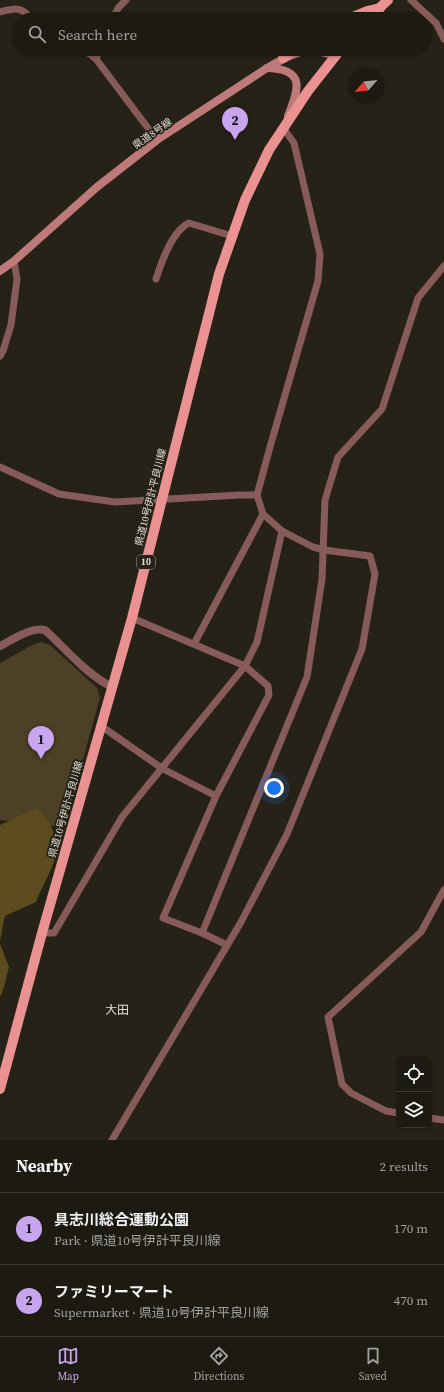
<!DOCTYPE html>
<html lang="en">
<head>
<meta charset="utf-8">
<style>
	:root { --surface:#1d1a11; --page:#25231a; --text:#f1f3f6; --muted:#a0a19f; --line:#3b3831; --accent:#c8a5ef }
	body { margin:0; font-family:"Source Serif 4","Noto Sans JP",serif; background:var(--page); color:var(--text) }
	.controls { position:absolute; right:12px; bottom:12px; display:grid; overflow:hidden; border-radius:8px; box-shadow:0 1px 3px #0004 }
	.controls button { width:36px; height:36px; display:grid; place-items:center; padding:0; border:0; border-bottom:1px solid var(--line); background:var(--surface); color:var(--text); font:20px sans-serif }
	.compass { position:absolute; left:348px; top:68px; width:36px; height:36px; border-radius:50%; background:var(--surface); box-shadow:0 1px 3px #0004; rotate:242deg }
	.you { position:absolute; left:274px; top:788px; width:14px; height:14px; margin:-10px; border:3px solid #fff; border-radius:50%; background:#1a73e8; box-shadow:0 0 0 6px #1a73e833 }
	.badge { display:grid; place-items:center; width:26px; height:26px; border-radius:50%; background:var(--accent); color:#111; font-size:13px; font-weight:700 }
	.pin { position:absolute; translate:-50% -33px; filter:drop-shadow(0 1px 2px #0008) }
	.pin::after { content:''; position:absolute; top:21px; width:14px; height:12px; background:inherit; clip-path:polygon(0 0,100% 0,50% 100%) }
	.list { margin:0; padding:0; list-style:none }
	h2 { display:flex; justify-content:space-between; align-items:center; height:52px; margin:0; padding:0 16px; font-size:17px }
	h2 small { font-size:13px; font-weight:400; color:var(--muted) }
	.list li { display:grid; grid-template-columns:26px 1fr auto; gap:12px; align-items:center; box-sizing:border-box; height:72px; padding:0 16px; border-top:1px solid var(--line) }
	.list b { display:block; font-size:15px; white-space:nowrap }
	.list p { margin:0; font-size:13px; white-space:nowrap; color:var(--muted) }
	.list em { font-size:13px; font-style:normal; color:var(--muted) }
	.icon { flex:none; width:22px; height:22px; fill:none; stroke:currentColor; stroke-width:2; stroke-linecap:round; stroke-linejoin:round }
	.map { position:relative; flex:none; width:444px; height:1140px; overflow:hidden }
	.search { position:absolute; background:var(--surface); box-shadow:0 1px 3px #0004; left:12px; right:12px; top:12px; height:44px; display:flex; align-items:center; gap:10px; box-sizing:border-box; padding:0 14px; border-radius:22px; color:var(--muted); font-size:15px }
	.sheet { height:196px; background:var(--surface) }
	nav { display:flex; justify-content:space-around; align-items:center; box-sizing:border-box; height:56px; border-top:1px solid var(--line); background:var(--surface); font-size:11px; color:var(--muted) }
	nav a { display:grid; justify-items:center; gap:2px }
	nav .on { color:var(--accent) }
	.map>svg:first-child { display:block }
	.green { fill:#4c4126 }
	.forest { fill:#5c4c1f }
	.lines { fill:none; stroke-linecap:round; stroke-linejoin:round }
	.minor { stroke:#865b5a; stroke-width:7 }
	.tertiary { stroke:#865b5a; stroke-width:8 }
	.secondary { stroke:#be7a79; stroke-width:8 }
	.primary { stroke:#ea9291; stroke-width:10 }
	.labels { text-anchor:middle; stroke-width:3.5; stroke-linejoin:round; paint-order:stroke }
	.shield { fill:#272217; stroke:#a8a59c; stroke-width:1 }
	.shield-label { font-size:9px; font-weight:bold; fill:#e0ddd5 }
	.street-label { font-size:10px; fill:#e0ddd5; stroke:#272217 }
	.quarter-label { font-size:12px; fill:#e0ddd5; stroke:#272217 }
</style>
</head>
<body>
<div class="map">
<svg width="444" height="1140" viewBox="0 0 444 1140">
	<rect width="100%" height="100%" fill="#272217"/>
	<path class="green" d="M 41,642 L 50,645 L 97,688 L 100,698 L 64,827 L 0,820 L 0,663 L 32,645 Z"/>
	<g class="forest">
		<path d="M 36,808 C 51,819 59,839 55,858 C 52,870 41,889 36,902 L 5,916 L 0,941 L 0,825 Z"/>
		<path d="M 0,944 L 9,967 L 2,994 L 0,996 Z"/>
	</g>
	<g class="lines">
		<g class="minor">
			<path d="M 411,0 L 436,23 L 444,39"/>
			<path d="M 0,12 C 15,8 21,6 32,19"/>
			<path d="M 112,19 L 119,7 L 126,0"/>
			<path d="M 76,49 L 90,54 L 96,59 L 157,140"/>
			<path d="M 96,59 L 100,49"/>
			<path d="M 156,279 C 161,263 173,230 189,223 L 232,236"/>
			<path d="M 0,356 L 3,351 L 11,325 L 17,279 L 14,261"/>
			<path d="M 0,467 L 59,494 L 115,502 L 240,495 L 257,495"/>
			<path d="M 132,618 L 245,666 L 268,686 L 269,695 L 216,796 L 163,918 L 202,933 L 227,945"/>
			<path d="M 194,644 L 263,514"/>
			<path d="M 101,726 L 163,769 L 216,796"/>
			<path d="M 42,933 L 54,933 L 122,817 L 245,666 L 257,642 L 282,531"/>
			<path d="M 202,933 L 307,677 L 322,579 L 325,500 L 338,457 L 382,409 L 418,298 L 444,266"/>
			<path d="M 399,1113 L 386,1111 L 351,1093 L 342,1084 L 328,1017 L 421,932 L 444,890"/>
			<path d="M 429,1118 L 444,1120"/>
			<path d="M 112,1140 L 241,922 L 287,834 L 362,649 L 375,574 L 370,556 L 324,550 L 313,547 L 282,531 L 263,514 L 257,495 L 270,447 L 318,281 L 320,254 L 294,143 L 283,128"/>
		</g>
		<path class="tertiary" d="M 0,646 C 13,640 29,627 45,630 C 66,649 86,674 112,687"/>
		<g class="secondary">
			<path d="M 267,68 C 306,69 299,89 288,116"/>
			<path d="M 0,271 L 14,261 L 97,187 L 157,140 L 267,68 C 293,53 305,45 335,56"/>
		</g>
		<g class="primary">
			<path d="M 348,19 L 367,11 L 380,8"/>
			<path d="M 368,19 L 388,0"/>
			<path d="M 283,58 L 295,49"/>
			<path d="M 0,1089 L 42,933 L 132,618 L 219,274 L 245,200 L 269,150 L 308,91 L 341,49"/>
		</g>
	</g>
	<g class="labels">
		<rect class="shield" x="137" y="555" width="18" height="14" rx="3"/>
		<g class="shield-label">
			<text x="146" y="565">10</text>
		</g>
		<g class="street-label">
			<text transform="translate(152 133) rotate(-35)" y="4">県道8号線</text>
			<text transform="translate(150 497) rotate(-76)" y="4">県道10号伊計平良川線</text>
			<text transform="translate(65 809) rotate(-74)" y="4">県道10号伊計平良川線</text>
		</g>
		<g class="quarter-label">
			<text x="117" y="1014">大田</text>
		</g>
	</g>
</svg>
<div class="controls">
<button><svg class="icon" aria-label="locate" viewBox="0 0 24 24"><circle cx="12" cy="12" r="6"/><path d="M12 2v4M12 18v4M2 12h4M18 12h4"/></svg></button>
<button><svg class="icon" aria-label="layers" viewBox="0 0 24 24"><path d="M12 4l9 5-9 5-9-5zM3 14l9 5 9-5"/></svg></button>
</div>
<svg class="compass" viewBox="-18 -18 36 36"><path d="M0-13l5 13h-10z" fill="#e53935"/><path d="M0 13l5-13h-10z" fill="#a0a19f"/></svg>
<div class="you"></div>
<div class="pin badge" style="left:41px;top:759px">1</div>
<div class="pin badge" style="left:235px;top:140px">2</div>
<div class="search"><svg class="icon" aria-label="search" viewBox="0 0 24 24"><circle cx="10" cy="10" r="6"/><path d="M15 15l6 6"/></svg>Search here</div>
</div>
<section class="sheet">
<h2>Nearby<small>2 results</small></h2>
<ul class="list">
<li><span class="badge">1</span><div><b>具志川総合運動公園</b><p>Park · 県道10号伊計平良川線</p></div><em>170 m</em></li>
<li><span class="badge">2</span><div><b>ファミリーマート</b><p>Supermarket · 県道10号伊計平良川線</p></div><em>470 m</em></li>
</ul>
</section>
<nav>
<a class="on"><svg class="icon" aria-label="map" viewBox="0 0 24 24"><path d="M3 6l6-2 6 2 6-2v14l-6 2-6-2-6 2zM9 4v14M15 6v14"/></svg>Map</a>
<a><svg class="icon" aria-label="directions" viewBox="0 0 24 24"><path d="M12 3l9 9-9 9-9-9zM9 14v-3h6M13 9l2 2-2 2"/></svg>Directions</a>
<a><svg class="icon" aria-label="saved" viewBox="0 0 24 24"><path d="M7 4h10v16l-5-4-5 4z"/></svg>Saved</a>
</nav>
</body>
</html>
